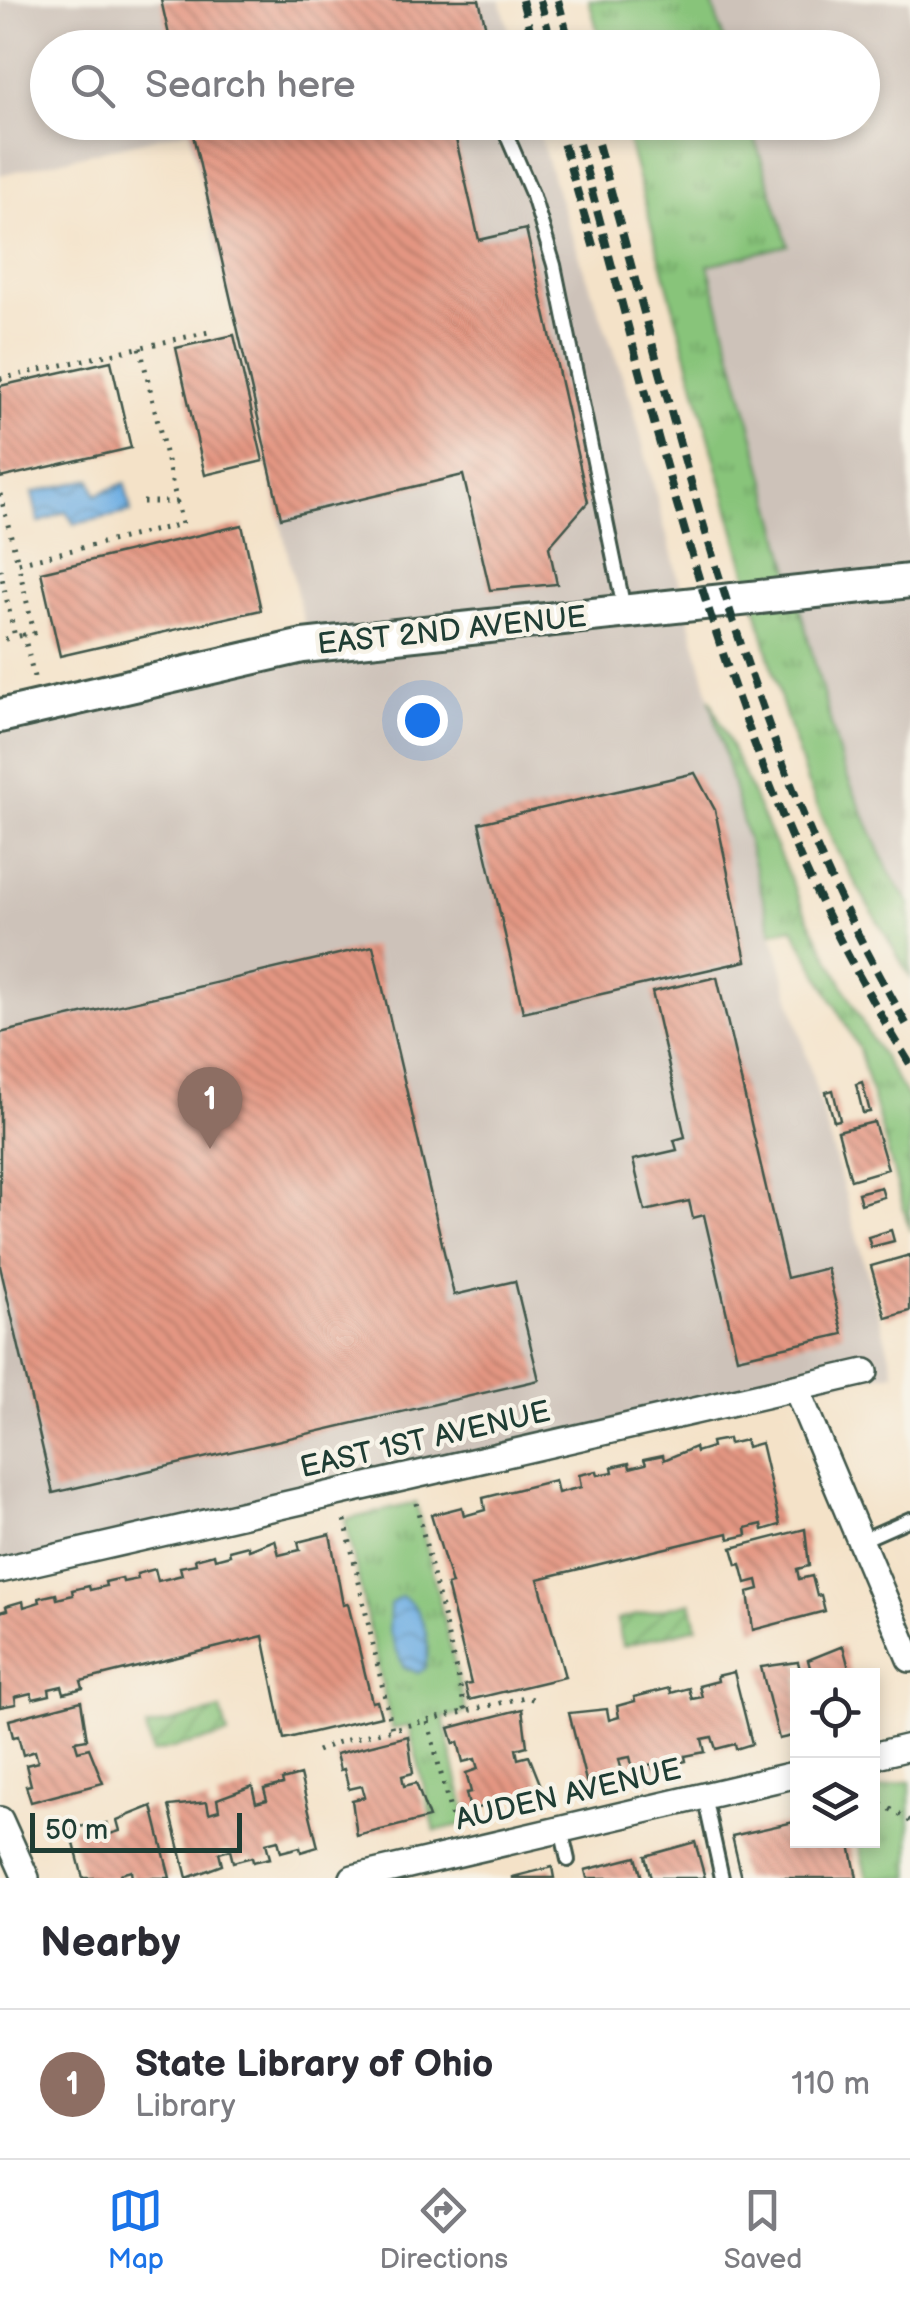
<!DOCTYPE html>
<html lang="en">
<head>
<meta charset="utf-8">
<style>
	:root { --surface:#fff; --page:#f7f7f7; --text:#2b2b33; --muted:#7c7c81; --line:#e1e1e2; --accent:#1a73e8 }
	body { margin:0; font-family:"Balsamiq Sans",sans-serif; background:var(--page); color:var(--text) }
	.controls { position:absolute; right:30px; bottom:30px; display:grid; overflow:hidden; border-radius:0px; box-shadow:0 5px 15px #0003 }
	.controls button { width:90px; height:90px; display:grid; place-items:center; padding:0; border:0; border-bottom:2px solid var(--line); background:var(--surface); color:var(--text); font:50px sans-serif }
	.scale { position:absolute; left:30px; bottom:25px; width:212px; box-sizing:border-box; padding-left:10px; border:5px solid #1f3d34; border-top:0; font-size:28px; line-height:35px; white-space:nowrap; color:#1f3d34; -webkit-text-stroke:8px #f7f3e8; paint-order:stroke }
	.you { position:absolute; left:422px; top:720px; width:35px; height:35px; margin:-25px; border:8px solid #fff; border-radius:50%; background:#1a73e8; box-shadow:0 0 0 15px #1a73e833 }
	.badge { display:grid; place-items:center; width:65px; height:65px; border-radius:50%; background:var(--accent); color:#fff; font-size:32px; font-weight:700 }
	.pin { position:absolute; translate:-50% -82px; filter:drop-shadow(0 2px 5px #0008) }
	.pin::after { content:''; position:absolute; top:52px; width:35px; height:30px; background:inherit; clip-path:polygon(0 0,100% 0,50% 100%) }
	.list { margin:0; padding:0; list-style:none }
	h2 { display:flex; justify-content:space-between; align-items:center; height:130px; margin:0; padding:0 40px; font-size:42px }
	h2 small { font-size:32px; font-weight:400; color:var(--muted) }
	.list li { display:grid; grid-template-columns:65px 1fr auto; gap:30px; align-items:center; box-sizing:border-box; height:150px; padding:0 40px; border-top:2px solid var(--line) }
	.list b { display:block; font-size:38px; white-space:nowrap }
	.list p { margin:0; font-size:32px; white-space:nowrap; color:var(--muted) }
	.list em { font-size:32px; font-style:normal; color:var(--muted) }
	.icon { flex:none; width:55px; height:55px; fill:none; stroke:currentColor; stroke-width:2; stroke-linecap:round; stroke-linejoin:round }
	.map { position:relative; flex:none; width:910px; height:1878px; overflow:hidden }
	.search { position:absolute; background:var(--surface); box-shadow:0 5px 15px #0003; left:30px; right:30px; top:30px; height:110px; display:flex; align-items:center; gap:25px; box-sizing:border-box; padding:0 35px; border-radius:55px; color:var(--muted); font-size:38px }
	.sheet { height:280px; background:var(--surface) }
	nav { display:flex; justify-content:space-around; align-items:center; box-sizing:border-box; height:140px; border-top:2px solid var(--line); background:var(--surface); font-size:28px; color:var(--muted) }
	nav a { display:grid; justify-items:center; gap:5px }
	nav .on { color:var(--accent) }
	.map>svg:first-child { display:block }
	.industrial { fill:#cdc2b9 }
	.grass { fill:url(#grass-tufts); stroke:#548057; stroke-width:2.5; fill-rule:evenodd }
	.garden { fill:url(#garden-furrows); stroke:#548057; stroke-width:2.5 }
	.water { fill:url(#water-waves); stroke:#47768c; stroke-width:2.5 }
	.building { fill:url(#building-back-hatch) }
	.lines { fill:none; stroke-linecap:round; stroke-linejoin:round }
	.service-casing { stroke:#3f564a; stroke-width:18 }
	.minor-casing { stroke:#3f564a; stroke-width:30 }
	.tertiary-casing { stroke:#3f564a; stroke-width:38 }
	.path { stroke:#3f564a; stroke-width:5; stroke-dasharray:2.5 8; stroke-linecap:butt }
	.service { stroke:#fff; stroke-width:12 }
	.minor { stroke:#fff; stroke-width:25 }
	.tertiary { stroke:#fff; stroke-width:32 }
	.rail { stroke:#1f3d34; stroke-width:8; stroke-dasharray:15 8; stroke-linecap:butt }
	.labels { text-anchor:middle; stroke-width:9; stroke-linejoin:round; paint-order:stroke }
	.street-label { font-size:30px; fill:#1f3d34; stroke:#f7f3e8 }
</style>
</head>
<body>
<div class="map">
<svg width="910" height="1878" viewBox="0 0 910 1878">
	<defs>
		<pattern id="grass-tufts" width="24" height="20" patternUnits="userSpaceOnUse" patternTransform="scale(2.5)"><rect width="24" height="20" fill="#88c47a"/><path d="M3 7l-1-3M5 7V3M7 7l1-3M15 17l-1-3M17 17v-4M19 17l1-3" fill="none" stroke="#6fa065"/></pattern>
		<pattern id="garden-furrows" width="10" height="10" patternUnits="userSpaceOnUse" patternTransform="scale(2.5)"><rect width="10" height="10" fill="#88c47a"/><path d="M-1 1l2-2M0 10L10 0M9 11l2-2" fill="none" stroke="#6fa065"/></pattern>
		<pattern id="water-waves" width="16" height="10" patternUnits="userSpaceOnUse" patternTransform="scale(2.5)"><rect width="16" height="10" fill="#6fafe3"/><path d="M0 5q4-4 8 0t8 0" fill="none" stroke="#5b90b9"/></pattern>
		<pattern id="building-back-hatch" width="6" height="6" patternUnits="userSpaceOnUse" patternTransform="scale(2.5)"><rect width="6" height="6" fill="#e49682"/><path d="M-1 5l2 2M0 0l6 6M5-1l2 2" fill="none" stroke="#b87c6b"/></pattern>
	</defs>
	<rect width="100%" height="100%" fill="#f7f3e8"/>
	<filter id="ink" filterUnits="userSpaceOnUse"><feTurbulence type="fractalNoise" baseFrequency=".01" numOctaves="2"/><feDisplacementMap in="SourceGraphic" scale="20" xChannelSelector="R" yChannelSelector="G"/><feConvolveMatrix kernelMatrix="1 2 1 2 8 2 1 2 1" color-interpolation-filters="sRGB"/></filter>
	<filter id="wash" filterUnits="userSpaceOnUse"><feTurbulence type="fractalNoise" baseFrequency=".0048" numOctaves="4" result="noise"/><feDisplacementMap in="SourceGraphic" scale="40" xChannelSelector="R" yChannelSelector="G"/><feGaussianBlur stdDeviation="2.25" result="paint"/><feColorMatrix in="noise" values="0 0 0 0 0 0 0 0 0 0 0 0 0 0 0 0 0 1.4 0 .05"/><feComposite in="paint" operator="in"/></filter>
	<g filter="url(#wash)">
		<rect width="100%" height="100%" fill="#f4e2c8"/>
		<g class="industrial">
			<path d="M 0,0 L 500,0 L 514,47 L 48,48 L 48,122 L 536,123 L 558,196 L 631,400 L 772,932 L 895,1373 L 824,1384 L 0,1570 L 0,712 L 307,636 L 189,130 L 0,175 Z"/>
			<path d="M 711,0 L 910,0 L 910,904 L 889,872 L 842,765 L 708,264 L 788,245 L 750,123 L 862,122 L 862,48 L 726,47 Z"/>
		</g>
		<g class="grass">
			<path d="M 589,0 L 711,0 L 726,47 L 602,47 Z"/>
			<path d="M 623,123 L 750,123 L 788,245 L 708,265 L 842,765 L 889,872 L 910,904 L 910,977 L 838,853 L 807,782 L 782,703 Z"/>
			<path d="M 710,699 L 803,908 L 868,1033 L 910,1102 L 910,1231 L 859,1049 L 793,928 L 772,932 Z"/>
			<path d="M 416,1503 L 466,1712 L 443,1718 L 468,1823 L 435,1831 L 409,1726 L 392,1729 L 345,1520 ZM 421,1619 L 429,1649 L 424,1669 L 418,1672 L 404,1667 L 389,1630 Z"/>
			<path d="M 910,1781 L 910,1878 L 867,1878 L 858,1841 L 872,1840 L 873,1790 Z"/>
		</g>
		<g class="garden">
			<path d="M 691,1602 L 697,1627 L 623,1646 L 617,1620 Z"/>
			<path d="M 221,1710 L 228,1735 L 152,1753 L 146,1728 Z"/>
		</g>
		<g class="water">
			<path d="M 91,479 L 96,495 L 125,483 L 131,512 L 74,524 L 66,511 L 39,523 L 32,493 Z"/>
			<path d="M 401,1596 C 424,1607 433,1646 424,1669 L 418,1673 L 403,1666 L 389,1630 L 390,1604 Z"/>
		</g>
		<g id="blocks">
			<g class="building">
				<path d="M 161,0 L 479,0 L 487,32 L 434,44 L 435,48 L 172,48 Z"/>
				<path d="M 190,122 L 452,122 L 479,240 L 526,229 L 588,502 L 549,547 L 557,584 L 490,590 L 463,475 L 281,518 Z"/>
				<path d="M 234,335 L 263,461 L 205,475 L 176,348 Z"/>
				<path d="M 111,361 L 131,448 L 0,478 L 0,386 Z"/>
				<path d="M 242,525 L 261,610 L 60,656 L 41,572 Z"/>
				<path d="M 695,773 L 715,810 L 746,961 L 523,1012 L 479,823 Z"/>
				<path d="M 373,946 L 454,1295 L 515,1281 L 539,1380 L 53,1493 L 0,1266 L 0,1033 Z"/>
				<path d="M 717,977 L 787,1278 L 827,1268 L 843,1334 L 737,1358 L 704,1215 L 693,1218 L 689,1201 L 645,1211 L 633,1160 L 677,1150 L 674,1140 L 685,1137 L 652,992 Z"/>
				<path d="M 862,1082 L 870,1112 L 863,1113 L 856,1084 Z"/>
				<path d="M 833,1090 L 840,1120 L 834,1121 L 826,1092 Z"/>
				<path d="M 874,1122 L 888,1169 L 851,1180 L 838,1131 Z"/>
				<path d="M 881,1187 L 884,1197 L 861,1204 L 858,1193 Z"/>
				<path d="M 891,1230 L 894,1241 L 871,1247 L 868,1237 Z"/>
				<path d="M 910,1255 L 910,1311 L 886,1318 L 871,1266 Z"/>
				<path d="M 728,1439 L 729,1444 L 745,1440 L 747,1447 L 761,1443 L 780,1525 L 763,1530 L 762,1524 L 746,1528 L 747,1535 L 729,1539 L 728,1533 L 538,1579 L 565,1677 L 469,1700 L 465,1685 L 471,1684 L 447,1585 L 452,1584 L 431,1515 L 462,1507 L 464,1516 L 485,1510 L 483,1498 L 555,1480 L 558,1493 L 581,1487 L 579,1475 L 597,1471 L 598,1475 L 613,1472 L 612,1467 L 629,1463 L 630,1468 L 646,1464 L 644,1459 L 663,1455 L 664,1460 L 695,1447 L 696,1452 L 712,1447 L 711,1442 Z"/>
				<path d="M 805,1529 L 809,1566 L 797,1569 L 799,1579 L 812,1576 L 817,1596 L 821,1595 L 825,1611 L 753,1630 L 748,1592 L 759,1589 L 757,1580 L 746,1583 L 741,1564 L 737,1565 L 732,1548 Z"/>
				<path d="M 330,1534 L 343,1605 L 348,1604 L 372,1702 L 377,1701 L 381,1716 L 284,1739 L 263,1636 L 81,1681 L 83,1688 L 64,1693 L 62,1686 L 49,1689 L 50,1695 L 33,1699 L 31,1693 L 15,1697 L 16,1704 L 0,1707 L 0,1612 L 7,1610 L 6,1606 L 23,1601 L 24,1607 L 40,1602 L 39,1598 L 56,1594 L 57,1599 L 73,1595 L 72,1590 L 89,1586 L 90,1590 L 106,1586 L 105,1582 L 122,1578 L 123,1582 L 138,1579 L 137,1574 L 155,1569 L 158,1581 L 182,1575 L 180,1567 L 196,1564 L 195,1559 L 214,1554 L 215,1559 L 230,1555 L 229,1551 L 248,1546 L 249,1550 L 275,1540 L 279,1555 L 300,1550 L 298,1542 Z"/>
				<path d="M 843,1646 L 851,1676 L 798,1676 L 798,1730 L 794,1730 L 796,1735 L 779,1739 L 761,1667 L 798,1662 L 801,1673 L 811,1671 L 808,1660 Z"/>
				<path d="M 734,1672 L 752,1744 L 736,1749 L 735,1744 L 716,1749 L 712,1737 L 702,1739 L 705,1752 L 685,1756 L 686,1761 L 653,1769 L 652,1764 L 633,1769 L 630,1757 L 619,1759 L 622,1772 L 602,1777 L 603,1781 L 587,1785 L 569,1713 L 607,1709 L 609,1720 L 619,1717 L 617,1706 L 635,1701 L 634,1697 L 670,1688 L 671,1693 L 689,1688 L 692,1699 L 702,1697 L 699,1686 L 718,1681 L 717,1676 Z"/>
				<path d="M 81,1701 L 87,1739 L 75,1741 L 78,1751 L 89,1748 L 103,1783 L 31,1802 L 26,1786 L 31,1785 L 26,1765 L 38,1762 L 35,1751 L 23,1755 L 18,1736 L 13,1737 L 9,1720 Z"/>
				<path d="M 522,1709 L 527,1746 L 516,1749 L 518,1759 L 529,1756 L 543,1791 L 470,1810 L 466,1793 L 471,1792 L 466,1773 L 478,1769 L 475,1759 L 463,1762 L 458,1742 L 454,1744 L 449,1728 Z"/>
				<path d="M 408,1736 L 413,1773 L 402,1776 L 404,1786 L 416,1783 L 429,1818 L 357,1836 L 352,1800 L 365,1797 L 362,1786 L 349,1789 L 344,1769 L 340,1770 L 336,1754 Z"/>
				<path d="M 300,1775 L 318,1847 L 301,1852 L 300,1847 L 281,1852 L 278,1840 L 266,1843 L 270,1858 L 253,1862 L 252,1857 L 233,1862 L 230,1850 L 219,1853 L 222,1865 L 187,1878 L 169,1806 L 207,1802 L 209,1813 L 219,1810 L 217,1799 L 252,1786 L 256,1803 L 267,1800 L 264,1789 L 283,1784 L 282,1780 Z"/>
				<path d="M 152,1806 L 170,1878 L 132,1878 L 131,1871 L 120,1874 L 121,1878 L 83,1878 L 70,1828 L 107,1823 L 110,1834 L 120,1831 L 117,1820 Z"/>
				<path d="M 798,1821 L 798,1840 L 849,1840 L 857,1878 L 742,1878 L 732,1836 Z"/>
				<path d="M 695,1842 L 705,1878 L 651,1878 L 645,1856 Z"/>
				<path d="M 636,1857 L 642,1878 L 587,1878 L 585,1870 Z"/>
				<path d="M 552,1867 L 554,1878 L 513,1878 L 513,1877 Z"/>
			</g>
		</g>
	</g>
	<g filter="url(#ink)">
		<use href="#blocks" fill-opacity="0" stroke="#3f564a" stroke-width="2.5"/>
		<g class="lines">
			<g class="service-casing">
				<g id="service">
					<path d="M 501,122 L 533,196 L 554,265 L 624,609"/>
					<path d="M 860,1541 L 910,1519"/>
					<path d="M 704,1796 L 722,1878"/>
					<path d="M 561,1829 L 568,1860"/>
				</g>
			</g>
			<g class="minor-casing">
				<g id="minor">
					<path d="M 796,1388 L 910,1659"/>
					<path d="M 0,1570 L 865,1372"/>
					<path d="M 872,1756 L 910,1747"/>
					<path d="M 0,1820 L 26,1878"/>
					<path d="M 353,1878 L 798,1774"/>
				</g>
			</g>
			<g class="tertiary-casing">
				<path id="tertiary" d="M 0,716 L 303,646 L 910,581"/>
			</g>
			<g class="path">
				<path d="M 0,379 L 213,331"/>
				<path d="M 0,494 L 18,563"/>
				<path d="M 143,502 L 177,502"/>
				<path d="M 0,569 L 15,637 L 23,635"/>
				<path d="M 5,639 L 15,637"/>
				<path d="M 34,677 L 24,635 L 34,633 L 18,563 L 182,524 L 140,347"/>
				<path d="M 416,1503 L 466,1712"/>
				<path d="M 345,1520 L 392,1729"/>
				<path d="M 428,1722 L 454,1826"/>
				<path d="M 317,1751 L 335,1743 L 525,1697 L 540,1701"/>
				<path d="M 872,1798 L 910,1821"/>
			</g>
			<use href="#service" class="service"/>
			<use href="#minor" class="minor"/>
			<use href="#tertiary" class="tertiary"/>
			<g class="rail">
				<path d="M 522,0 L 535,48"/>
				<path d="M 540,0 L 553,48"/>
				<path d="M 558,0 L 571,48"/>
				<path d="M 557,122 L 595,252"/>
				<path d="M 573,122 C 636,349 689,581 776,800 C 812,892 859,980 910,1064"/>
				<path d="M 592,122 C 660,365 718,615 817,848 C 844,911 877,971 910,1031"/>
			</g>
		</g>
	</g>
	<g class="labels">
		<g class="street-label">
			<text transform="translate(452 630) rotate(-6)" y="10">EAST 2ND AVENUE</text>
			<text transform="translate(425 1439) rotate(-13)" y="10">EAST 1ST AVENUE</text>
			<text transform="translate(568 1794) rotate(-13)" y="10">AUDEN AVENUE</text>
		</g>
	</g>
</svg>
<div class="controls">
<button><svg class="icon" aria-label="locate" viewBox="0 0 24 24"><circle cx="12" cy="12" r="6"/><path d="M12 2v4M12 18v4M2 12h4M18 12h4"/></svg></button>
<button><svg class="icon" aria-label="layers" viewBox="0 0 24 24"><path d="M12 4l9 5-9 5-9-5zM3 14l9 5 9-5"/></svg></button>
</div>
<div class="scale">50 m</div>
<div class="you"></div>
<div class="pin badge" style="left:210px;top:1149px;background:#8d6e63">1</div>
<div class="search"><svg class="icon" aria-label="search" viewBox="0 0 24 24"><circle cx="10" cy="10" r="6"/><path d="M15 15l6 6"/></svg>Search here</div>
</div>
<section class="sheet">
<h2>Nearby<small></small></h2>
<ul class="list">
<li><span class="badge" style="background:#8d6e63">1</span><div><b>State Library of Ohio</b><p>Library</p></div><em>110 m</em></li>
</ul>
</section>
<nav>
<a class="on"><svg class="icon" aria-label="map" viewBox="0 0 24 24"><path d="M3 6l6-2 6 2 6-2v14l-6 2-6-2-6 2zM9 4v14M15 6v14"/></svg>Map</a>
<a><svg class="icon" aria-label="directions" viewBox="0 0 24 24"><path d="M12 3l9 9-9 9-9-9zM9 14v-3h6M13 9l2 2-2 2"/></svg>Directions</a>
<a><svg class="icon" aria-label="saved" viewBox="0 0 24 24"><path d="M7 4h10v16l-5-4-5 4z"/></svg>Saved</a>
</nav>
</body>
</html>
